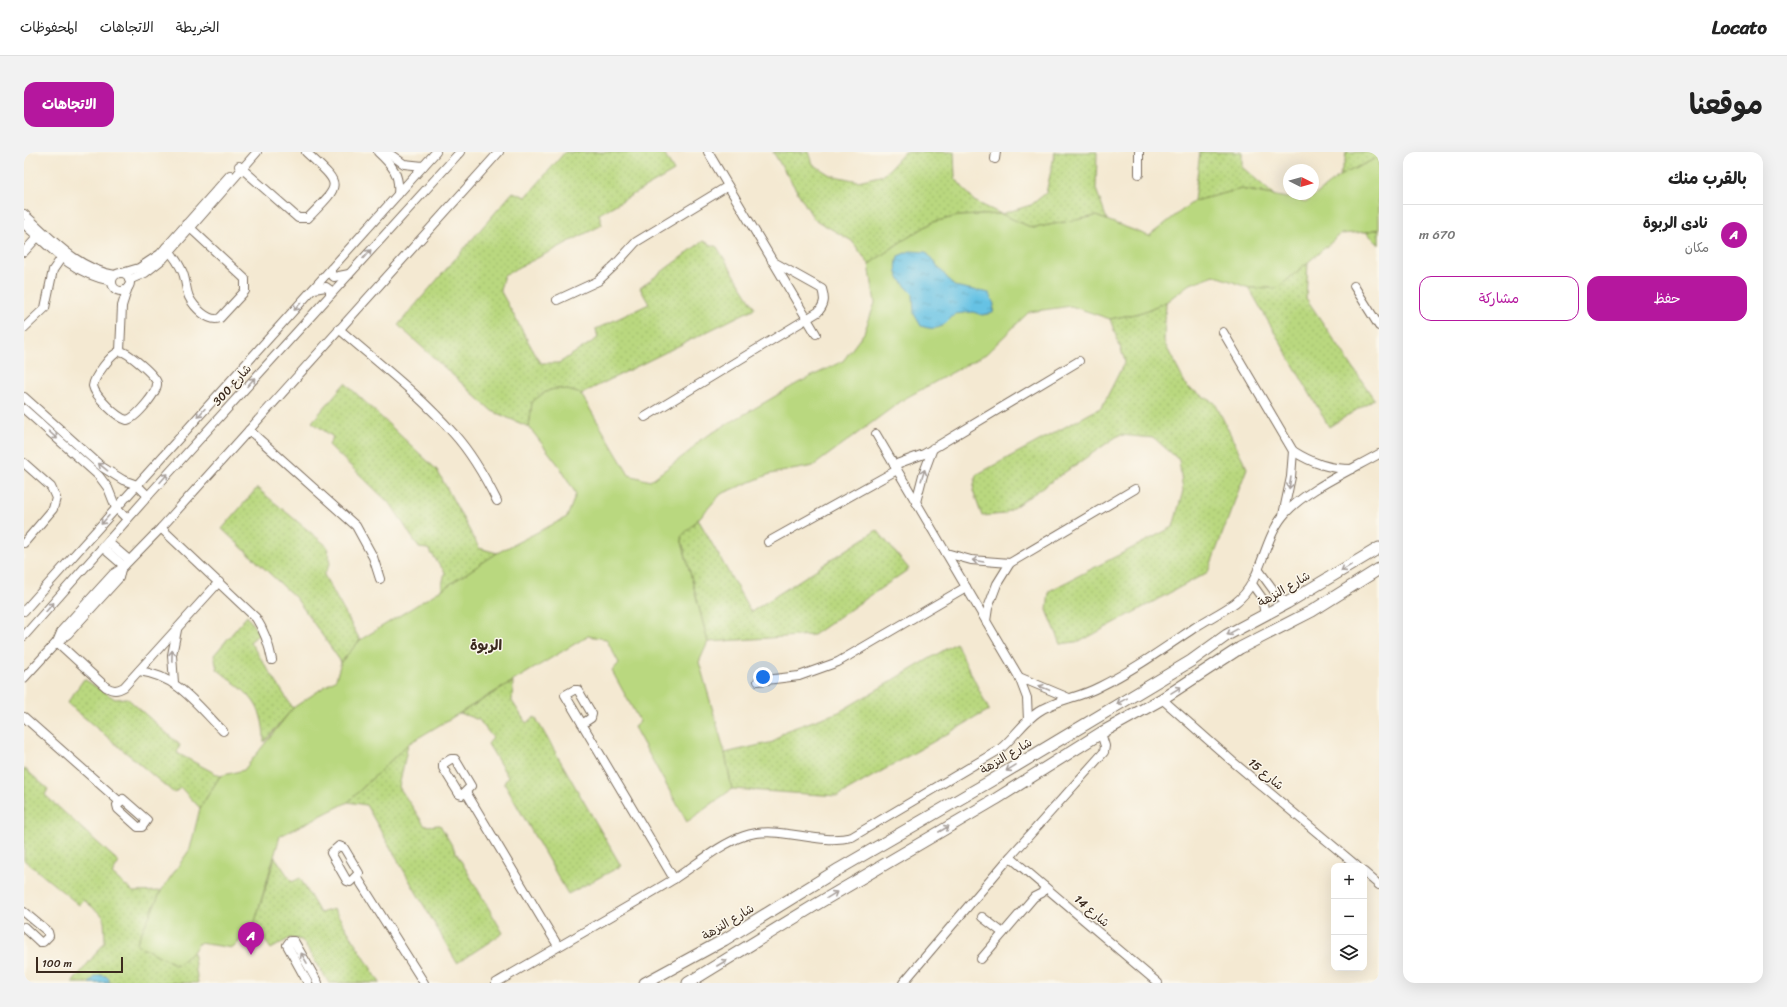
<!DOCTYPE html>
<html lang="ar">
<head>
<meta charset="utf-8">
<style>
	:root { --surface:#fff; --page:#f2f2f2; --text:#222; --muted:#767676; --line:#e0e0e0; --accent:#b5179e }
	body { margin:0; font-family:Sriracha,"Playpen Sans Arabic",sans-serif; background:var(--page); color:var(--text); direction:rtl }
	.controls { position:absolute; right:12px; bottom:12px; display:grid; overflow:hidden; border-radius:8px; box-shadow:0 4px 16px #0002 }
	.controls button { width:36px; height:36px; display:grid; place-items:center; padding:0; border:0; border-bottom:1px solid var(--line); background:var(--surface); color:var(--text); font:20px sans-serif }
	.compass { position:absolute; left:1259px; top:12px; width:36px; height:36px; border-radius:50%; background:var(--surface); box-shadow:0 4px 16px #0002; rotate:96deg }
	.scale { position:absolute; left:12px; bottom:10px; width:87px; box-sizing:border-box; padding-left:4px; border:2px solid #3b2a1e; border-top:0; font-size:11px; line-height:14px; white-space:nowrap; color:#3b2a1e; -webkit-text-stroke:3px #fbf7ec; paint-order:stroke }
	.you { position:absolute; left:739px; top:525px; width:14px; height:14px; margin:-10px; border:3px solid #fff; border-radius:50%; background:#1a73e8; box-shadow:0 0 0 6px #1a73e833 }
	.badge { display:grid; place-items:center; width:26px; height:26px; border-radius:50%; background:var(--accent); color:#fff; font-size:13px; font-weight:700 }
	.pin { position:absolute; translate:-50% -33px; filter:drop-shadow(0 1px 2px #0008) }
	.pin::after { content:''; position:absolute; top:21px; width:14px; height:12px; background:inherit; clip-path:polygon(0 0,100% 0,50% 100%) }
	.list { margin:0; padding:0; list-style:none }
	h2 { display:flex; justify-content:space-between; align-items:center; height:52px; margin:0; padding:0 16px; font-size:17px }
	h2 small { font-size:13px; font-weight:400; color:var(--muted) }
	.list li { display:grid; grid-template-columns:26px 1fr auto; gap:12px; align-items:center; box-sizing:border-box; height:60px; padding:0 16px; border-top:1px solid var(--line) }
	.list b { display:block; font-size:15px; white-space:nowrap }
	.list p { margin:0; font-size:13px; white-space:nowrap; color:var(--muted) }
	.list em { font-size:13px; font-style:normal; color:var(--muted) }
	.actions { display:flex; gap:8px; padding:12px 16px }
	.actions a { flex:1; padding:9px 0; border:1px solid var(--accent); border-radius:12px; text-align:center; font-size:14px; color:var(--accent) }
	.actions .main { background:var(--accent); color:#fff }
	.icon { flex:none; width:22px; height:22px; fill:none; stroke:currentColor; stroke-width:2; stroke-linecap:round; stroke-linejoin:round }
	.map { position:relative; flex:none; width:1355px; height:831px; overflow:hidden; direction:ltr; border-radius:12px }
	header { display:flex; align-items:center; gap:24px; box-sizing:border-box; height:56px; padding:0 20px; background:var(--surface); border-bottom:1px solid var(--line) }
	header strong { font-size:19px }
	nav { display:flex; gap:22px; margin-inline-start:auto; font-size:14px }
	.intro { display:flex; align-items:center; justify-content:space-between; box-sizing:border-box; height:96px; padding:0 24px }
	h1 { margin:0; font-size:28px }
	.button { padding:10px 18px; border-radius:12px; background:var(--accent); color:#fff; font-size:14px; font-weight:700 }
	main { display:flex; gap:24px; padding:0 24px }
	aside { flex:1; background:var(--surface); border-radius:12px; box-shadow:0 4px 16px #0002 }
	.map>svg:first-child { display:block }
	.green { fill:#b9d87f; stroke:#7a814e }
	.park { fill:url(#park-dots); stroke:#7a814e }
	.water { fill:url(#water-ripples); stroke:#507681 }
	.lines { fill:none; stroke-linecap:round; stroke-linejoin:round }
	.minor-casing { stroke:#7c6d5d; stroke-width:10 }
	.major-casing { stroke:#7c6d5d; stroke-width:13 }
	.minor { stroke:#fff; stroke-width:8 }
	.major { stroke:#fff; stroke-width:11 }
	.oneway { stroke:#a79f9a }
	.labels { text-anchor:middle; stroke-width:3; stroke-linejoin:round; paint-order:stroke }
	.street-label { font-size:12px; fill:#3b2a1e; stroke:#fbf7ec }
	.quarter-label { font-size:14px; font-weight:bold; fill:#3b2a1e; stroke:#fbf7ec }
</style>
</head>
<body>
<header>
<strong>Locato</strong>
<nav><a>الخريطة</a><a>الاتجاهات</a><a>المحفوظات</a></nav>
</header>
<div class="intro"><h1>موقعنا</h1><a class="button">الاتجاهات</a></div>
<main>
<aside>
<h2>بالقرب منك<small></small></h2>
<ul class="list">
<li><span class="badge">A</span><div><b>نادى الربوة</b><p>مكان</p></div><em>670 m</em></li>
</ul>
<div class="actions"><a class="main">حفظ</a><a>مشاركة</a></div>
</aside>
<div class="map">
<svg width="1355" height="831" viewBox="0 0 1355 831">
	<defs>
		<pattern id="park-dots" width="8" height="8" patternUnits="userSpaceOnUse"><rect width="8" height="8" fill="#b9d87f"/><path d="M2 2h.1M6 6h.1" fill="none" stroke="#a0ba6d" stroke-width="1.8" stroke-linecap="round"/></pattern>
		<pattern id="water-ripples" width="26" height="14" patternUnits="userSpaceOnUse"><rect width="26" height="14" fill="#66c2e4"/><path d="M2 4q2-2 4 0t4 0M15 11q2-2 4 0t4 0" fill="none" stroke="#559eb8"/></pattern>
	</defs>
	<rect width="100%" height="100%" fill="#fbf7ec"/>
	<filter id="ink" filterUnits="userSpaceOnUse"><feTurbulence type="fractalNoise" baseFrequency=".025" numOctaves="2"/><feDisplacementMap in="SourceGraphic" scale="8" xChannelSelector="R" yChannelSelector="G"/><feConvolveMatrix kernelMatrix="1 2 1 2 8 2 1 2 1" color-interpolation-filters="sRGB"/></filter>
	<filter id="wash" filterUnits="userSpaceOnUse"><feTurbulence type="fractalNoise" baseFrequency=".012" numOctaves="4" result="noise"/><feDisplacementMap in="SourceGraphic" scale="16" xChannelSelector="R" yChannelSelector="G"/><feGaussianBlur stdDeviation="0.9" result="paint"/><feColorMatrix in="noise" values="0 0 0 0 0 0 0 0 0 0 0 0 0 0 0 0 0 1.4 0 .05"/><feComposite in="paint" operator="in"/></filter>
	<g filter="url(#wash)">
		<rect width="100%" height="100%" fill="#f4e9d2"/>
		<path class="green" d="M 1355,5 L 1355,77 L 1342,80 L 1317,82 L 1254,136 L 1225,136 L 1190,123 L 1164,133 L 1142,150 L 1116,161 L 1086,167 L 1047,154 L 1005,160 L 962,202 L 880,247 L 789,314 L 746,322 L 697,342 L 657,386 L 684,490 L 675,510 L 701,601 L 708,637 L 663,670 L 610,575 L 616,570 L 588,519 L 595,511 L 582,487 L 564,484 L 384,592 L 324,650 L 256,684 L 230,773 L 209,796 L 175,791 L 169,800 L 153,813 L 112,792 L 137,739 L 166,697 L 176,656 L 196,624 L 220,618 L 269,556 L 312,527 L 317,510 L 336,488 L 417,438 L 473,401 L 543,365 L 552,342 L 536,315 L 505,275 L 508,250 C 527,234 533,234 557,242 L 605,323 L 626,329 L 666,299 L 676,288 L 774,231 L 819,209 L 840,181 L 851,151 L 845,112 L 878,89 L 909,70 L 934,64 L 977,62 L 1009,76 L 1072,64 L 1125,84 L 1170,49 L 1217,37 L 1283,50 L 1315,24 Z"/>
		<g class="park">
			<path d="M 541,0 L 639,0 L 650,19 L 575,62 L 578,73 L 480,123 L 476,138 L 516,211 L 535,211 L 574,186 L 572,177 L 625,152 L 616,136 L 679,89 L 693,95 L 731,156 L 557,242 C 533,234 527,234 508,250 L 505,275 L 468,259 L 374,173 L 489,40 L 502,45 Z"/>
			<path d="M 749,0 L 785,0 L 789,12 L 806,23 L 834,29 L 860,23 L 881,0 L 930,0 L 931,26 L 950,49 L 977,62 L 1007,53 L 1022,41 L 1031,0 L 1073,0 L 1072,37 L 1083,68 L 1072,64 L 1009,76 L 977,62 L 934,64 L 909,70 L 878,89 L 845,112 L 828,89 L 790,67 Z"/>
			<path d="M 1176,0 L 1218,0 L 1218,15 L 1250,43 L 1217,37 L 1170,49 Z"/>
			<path d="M 1322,0 L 1355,0 L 1355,5 L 1315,24 L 1321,9 Z"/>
			<path d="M 1355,77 L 1355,93 L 1342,80 Z"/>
			<path d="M 1284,110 L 1282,146 L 1350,247 L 1305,275 L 1225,136 L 1254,136 Z"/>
			<path d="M 1142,150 L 1140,190 L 1163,235 L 1191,251 L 1223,316 L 1184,420 L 1057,489 L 1037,492 L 1023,458 L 1025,439 L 1149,375 L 1159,339 L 1155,308 L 1130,286 L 1095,283 L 980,362 L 958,364 L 949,339 L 952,323 L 1078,255 L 1101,209 L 1086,167 L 1116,161 Z"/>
			<path d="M 321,231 L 413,318 L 455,396 L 473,401 L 417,438 L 421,420 L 404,397 L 395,396 L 368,354 L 305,293 L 309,285 L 288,270 Z"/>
			<path d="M 233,336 L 303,394 L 306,412 L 300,423 L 336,488 L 317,510 L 272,446 L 198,377 Z"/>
			<path d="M 674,367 L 727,460 L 853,378 L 885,417 L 789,483 L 684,490 L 657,385 Z"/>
			<path d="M 223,464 L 235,482 L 226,490 L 269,556 L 240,590 C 240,548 222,541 193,517 L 190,503 Z"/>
			<path d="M 932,491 L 965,558 L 814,644 L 708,637 L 701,601 L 749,590 L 761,579 L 815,560 Z"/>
			<path d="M 60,527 L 91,547 L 103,546 L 156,593 L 153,601 L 196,624 L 176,656 L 157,636 L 150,641 L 43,551 Z"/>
			<path d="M 489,530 L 488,549 L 502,571 L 511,565 L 597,714 L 544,742 L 480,631 L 484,625 L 464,592 L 469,586 L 455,568 L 436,561 Z"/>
			<path d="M 384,592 L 375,635 L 401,674 L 416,673 L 479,781 L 433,811 L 342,653 L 324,650 Z"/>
			<path d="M 0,616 L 24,637 L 21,643 L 95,710 L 88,722 L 109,740 L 137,739 L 112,792 L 153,813 L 169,800 L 174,831 L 48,831 L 81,790 L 80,765 L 60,748 L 55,753 L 0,708 Z"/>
			<path d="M 251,705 L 268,730 L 276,726 L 296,761 L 310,757 L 356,831 L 305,831 L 278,788 L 266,786 L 247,797 L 230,773 Z"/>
		</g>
		<g class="water">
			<path d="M 886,99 L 902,100 L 930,134 L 965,141 L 970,152 L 969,161 L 958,163 L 949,160 L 931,162 C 919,174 915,180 897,174 L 890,162 L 889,142 C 876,128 869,124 874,104 Z"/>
			<path d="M 75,823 L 82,824 L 85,827 L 85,831 L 65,831 L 71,825 Z"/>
		</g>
	</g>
	<g filter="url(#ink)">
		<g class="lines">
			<g class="minor-casing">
				<g id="minor">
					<path d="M 354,0 C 368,13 376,22 374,42"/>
					<path d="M 363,0 L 380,12 L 399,14"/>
					<path d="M 684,0 L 792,182"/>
					<path d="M 971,7 L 972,0"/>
					<path d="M 215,14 L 274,66 L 284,66 C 319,30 318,34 282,0"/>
					<path d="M 1115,22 L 1115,0"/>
					<path d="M 0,62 C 28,87 53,117 91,123"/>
					<path d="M 0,72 C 26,96 51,123 88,129"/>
					<path d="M 142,95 C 149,103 155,111 159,121 C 162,129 162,138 165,145 C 170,155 185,171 196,166 L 221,139 L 221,127 L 162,72"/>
					<path d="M 0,100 L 17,81"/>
					<path d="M 307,117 L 307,122 L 310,125 L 325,122"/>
					<path d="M 98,121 L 115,116 L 136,102 L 206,23"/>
					<circle cx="97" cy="130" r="9"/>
					<path d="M 105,128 L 121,121 L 140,106 L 233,0"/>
					<path d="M 1330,134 L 1355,174"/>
					<path d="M 290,137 L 302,135 L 306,138 L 306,143"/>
					<path d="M 533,148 L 574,129 L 591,113 L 612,90 L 704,34"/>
					<path d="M 0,176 L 21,156 L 29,118 L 40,102"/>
					<path d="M 315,177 C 354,211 396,243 430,282 C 448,302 461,325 473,349"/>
					<path d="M 1199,180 L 1269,299 C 1288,311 1305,317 1328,317"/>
					<path d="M 96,199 C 104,200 131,223 133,231 C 134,240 112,266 103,268 C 93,266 71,244 69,234 C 70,225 87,202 96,199 Z"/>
					<path d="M 96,199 L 98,154 L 104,135"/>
					<path d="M 0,245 L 78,315 L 99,328 L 113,333 L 124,344"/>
					<path d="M 0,257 L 75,324 L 84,336 L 92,356 L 103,367"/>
					<path d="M 621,265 L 794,160 C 801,152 801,147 798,137 L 748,109"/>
					<path d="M 225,278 L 332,374 L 349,405 L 356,427"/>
					<path d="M 852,282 L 995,525 L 1003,546 L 1004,568"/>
					<path d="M 0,311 L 27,335 L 32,346 L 29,357 L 0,391"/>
					<path d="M 870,313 L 900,302 L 1055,209"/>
					<path d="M 892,350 L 899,323 L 909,296"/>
					<path d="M 1259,363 L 1267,325 L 1269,299"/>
					<path d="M 137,376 L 232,466 C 241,480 245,492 248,508"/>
					<path d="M 84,390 L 105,408"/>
					<path d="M 744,390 L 873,318"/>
					<path d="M 78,395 L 100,414"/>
					<path d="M 922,401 L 947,408 L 986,411"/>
					<path d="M 1234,417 L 1253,443 L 1263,451"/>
					<path d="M 1228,432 L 1238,446 L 1241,463"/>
					<path d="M 0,459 L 412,0"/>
					<path d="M 962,469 L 964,456 L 973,432 L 986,411 L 1111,337"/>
					<path d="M 0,484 L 124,344 L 436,0"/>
					<path d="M 33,490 L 38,478 L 89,422 L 97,417 L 137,376 L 475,0"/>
					<path d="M 33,490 L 82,535 C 89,539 93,539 100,535 L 195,430"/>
					<path d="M 115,519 C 154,524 173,553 199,579"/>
					<path d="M 995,525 L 1045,546"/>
					<path d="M 0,526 L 33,490 L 44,482 L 95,426 L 97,417"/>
					<path d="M 734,529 L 775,524 L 814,510 L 942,435"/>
					<path d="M 150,531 L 148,503 L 153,478"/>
					<path d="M 1138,547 L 1208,609 L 1333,714"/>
					<path d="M 0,565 L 96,650"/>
					<path d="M 558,572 L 567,566 L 568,562 L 554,538 L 550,538 L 541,543 L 650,727"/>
					<path d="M 427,607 L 431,607 L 447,634 L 438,643 L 435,642 L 419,616 L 419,612 Z"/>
					<path d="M 442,640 L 534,794"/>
					<path d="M 99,647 L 123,668 L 118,675 L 114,675 L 94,657 L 93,653 Z"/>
					<path d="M 315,694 L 320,696 L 335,721 L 326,730 L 323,729 L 307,701 Z"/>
					<path d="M 986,705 L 1134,831"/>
					<path d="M 1340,720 L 1355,733"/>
					<path d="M 333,725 L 400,831"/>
					<path d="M 0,760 L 24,780 L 25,784 L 19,790 L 16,790 L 0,775"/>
					<path d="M 958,765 L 979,781"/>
					<path d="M 957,807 L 1010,745 L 1018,741 L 1021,735"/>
					<path d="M 284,831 L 263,793 L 266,789 L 270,789 L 294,831"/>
					<path d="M 472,831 C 531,796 591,763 650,727 C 672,713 696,692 720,684 C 755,672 793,694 828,685 L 975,598 C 989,587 999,570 1014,560 C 1033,547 1055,546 1075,535 C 1108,519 1139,497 1170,476 C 1184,467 1198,460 1211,451 C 1238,431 1238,390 1259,364 C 1279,339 1327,318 1355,302"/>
					<path d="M 879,831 L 986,705 L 1080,600 L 1081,594 L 1077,581"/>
				</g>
			</g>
			<g class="major-casing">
				<g id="major">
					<path d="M 621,831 L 700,788 L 815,717 L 965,630 L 1167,509 L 1203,483 L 1263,451 L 1355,396"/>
					<path d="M 664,831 L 793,752 L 972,647 L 1077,581 L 1138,547 L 1216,496 L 1288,459 L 1355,417"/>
				</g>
			</g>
			<use href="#minor" class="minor"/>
			<use href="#major" class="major"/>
		</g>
		<defs><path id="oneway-shaft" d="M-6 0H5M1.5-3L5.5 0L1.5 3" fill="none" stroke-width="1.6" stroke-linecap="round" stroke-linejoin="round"/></defs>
		<g class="oneway">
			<use href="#oneway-shaft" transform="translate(343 102) rotate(-48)"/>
			<use href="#oneway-shaft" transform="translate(274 154) rotate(132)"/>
			<use href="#oneway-shaft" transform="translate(227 230) rotate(-48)"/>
			<use href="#oneway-shaft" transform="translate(177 261) rotate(132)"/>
			<use href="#oneway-shaft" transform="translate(29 283) rotate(42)"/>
			<use href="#oneway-shaft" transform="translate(79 315) rotate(-141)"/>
			<use href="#oneway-shaft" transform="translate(899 323) rotate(-72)"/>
			<use href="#oneway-shaft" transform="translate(140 326) rotate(-48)"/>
			<use href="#oneway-shaft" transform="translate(1266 331) rotate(99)"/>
			<use href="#oneway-shaft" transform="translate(81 368) rotate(132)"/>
			<use href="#oneway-shaft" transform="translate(954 409) rotate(-171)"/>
			<use href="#oneway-shaft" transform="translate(1322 416) rotate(149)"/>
			<use href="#oneway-shaft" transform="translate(26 455) rotate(-49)"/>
			<use href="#oneway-shaft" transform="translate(1208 480) rotate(151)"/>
			<use href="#oneway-shaft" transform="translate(148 504) rotate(-88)"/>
			<use href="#oneway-shaft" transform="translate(1020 536) rotate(-157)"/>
			<use href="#oneway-shaft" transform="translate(1152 538) rotate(-32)"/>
			<use href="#oneway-shaft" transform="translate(1098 549) rotate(151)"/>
			<use href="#oneway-shaft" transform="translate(987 616) rotate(148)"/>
			<use href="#oneway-shaft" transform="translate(920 677) rotate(-30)"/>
			<use href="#oneway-shaft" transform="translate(808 743) rotate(-31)"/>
			<use href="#oneway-shaft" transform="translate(280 806) rotate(-120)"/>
			<use href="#oneway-shaft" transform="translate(698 811) rotate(-30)"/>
		</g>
	</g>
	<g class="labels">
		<g class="street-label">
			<text transform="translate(208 233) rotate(-48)" y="4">شارع 300</text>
			<text transform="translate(1260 437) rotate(-30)" y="4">شارع النزهة</text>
			<text transform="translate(982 604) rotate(-31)" y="4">شارع النزهة</text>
			<text transform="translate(1242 622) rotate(40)" y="4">شارع 15</text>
			<text transform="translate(1068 759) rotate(41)" y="4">شارع 14</text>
			<text transform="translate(704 770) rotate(-31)" y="4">شارع النزهة</text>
		</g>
		<g class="quarter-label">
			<text x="462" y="498">الربوة</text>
		</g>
	</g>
</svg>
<div class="controls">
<button>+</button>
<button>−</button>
<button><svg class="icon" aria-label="layers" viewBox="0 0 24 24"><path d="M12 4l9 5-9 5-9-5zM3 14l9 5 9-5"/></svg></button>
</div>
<svg class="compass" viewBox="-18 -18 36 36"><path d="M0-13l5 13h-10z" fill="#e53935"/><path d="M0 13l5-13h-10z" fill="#767676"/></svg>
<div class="scale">100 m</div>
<div class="you"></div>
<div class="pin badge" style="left:227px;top:803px">A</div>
</div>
</main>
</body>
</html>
